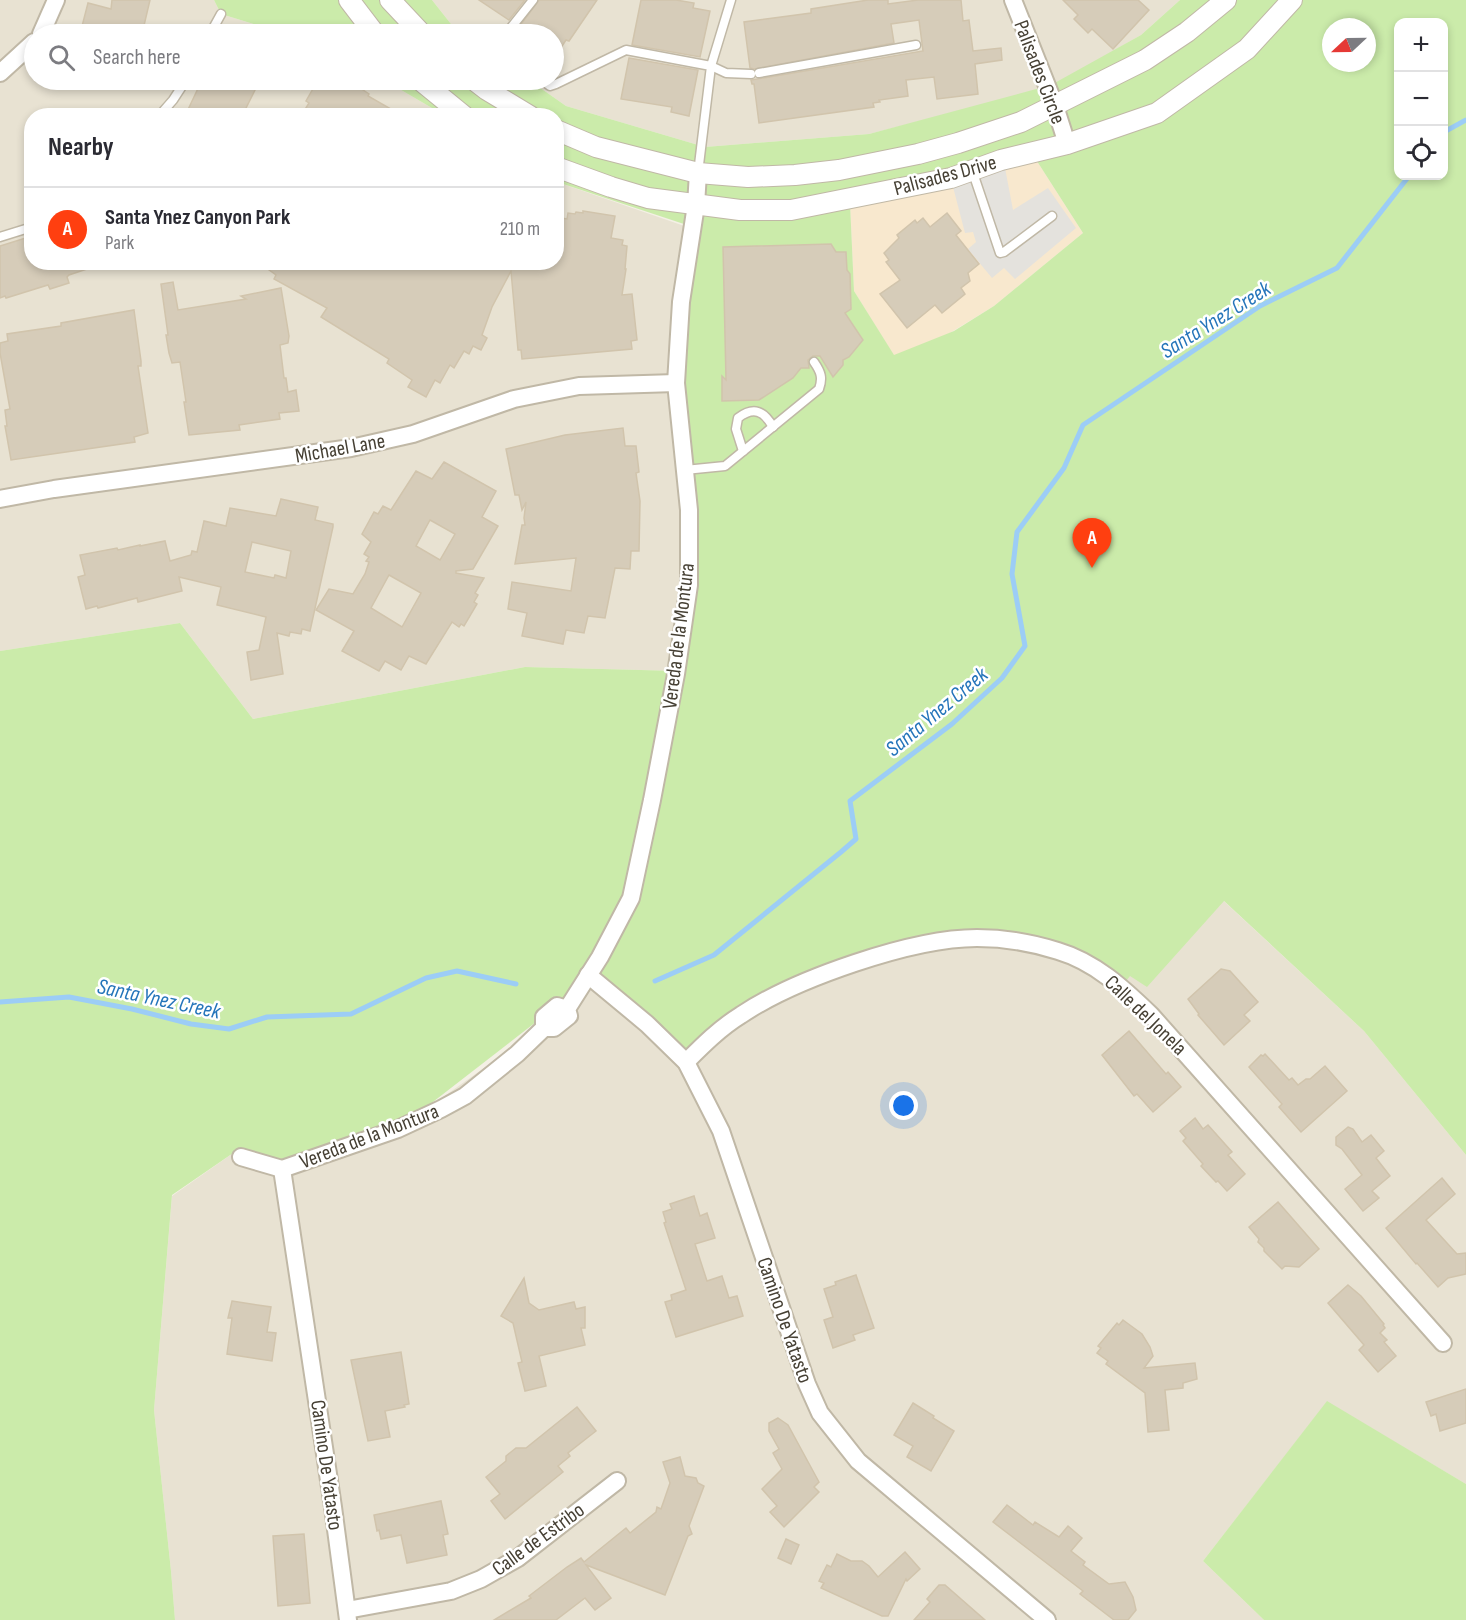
<!DOCTYPE html>
<html lang="en">
<head>
<meta charset="utf-8">
<style>
	:root { --surface:#fff; --page:#f7f7f7; --text:#2b2b33; --muted:#7c7c81; --line:#e1e1e2; --accent:#ff3f10 }
	body { margin:0; font-family:"Sofia Sans Condensed",sans-serif; background:var(--page); color:var(--text) }
	.controls { position:absolute; right:18px; top:18px; display:grid; overflow:hidden; border-radius:12px; box-shadow:0 3px 9px #0003 }
	.controls button { width:54px; height:54px; display:grid; place-items:center; padding:0; border:0; border-bottom:2px solid var(--line); background:var(--surface); color:var(--text); font:30px sans-serif }
	.compass { position:absolute; left:1322px; top:18px; width:54px; height:54px; border-radius:50%; background:var(--surface); box-shadow:0 3px 9px #0003; rotate:248deg }
	.you { position:absolute; left:904px; top:1106px; width:21px; height:21px; margin:-15px; border:4px solid #fff; border-radius:50%; background:#1a73e8; box-shadow:0 0 0 9px #1a73e833 }
	.badge { display:grid; place-items:center; width:39px; height:39px; border-radius:50%; background:var(--accent); color:#fff; font-size:20px; font-weight:700 }
	.pin { position:absolute; translate:-50% -50px; filter:drop-shadow(0 2px 3px #0008) }
	.pin::after { content:''; position:absolute; top:32px; width:21px; height:18px; background:inherit; clip-path:polygon(0 0,100% 0,50% 100%) }
	.list { margin:0; padding:0; list-style:none }
	h2 { display:flex; justify-content:space-between; align-items:center; height:78px; margin:0; padding:0 24px; font-size:26px }
	h2 small { font-size:20px; font-weight:400; color:var(--muted) }
	.list li { display:grid; grid-template-columns:39px 1fr auto; gap:18px; align-items:center; box-sizing:border-box; height:84px; padding:0 24px; border-top:2px solid var(--line) }
	.list b { display:block; font-size:22px; white-space:nowrap }
	.list p { margin:0; font-size:20px; white-space:nowrap; color:var(--muted) }
	.list em { font-size:20px; font-style:normal; color:var(--muted) }
	.icon { flex:none; width:33px; height:33px; fill:none; stroke:currentColor; stroke-width:2; stroke-linecap:round; stroke-linejoin:round }
	.map { position:relative; flex:none; width:1466px; height:1620px; overflow:hidden }
	.search { position:absolute; background:var(--surface); box-shadow:0 3px 9px #0003; left:24px; top:24px; width:540px; height:66px; display:flex; align-items:center; gap:15px; box-sizing:border-box; padding:0 21px; border-radius:33px; color:var(--muted); font-size:22px }
	.panel { position:absolute; background:var(--surface); box-shadow:0 3px 9px #0003; left:24px; top:108px; width:540px; height:162px; border-radius:24px }
	.map>svg:first-child { display:block }
	.residential { fill:#e8e2d2 }
	.commercial { fill:#f8e8ce }
	.green { fill:#cbebaa; fill-rule:evenodd }
	.parking { fill:#e4e2dd }
	.lines { fill:none; stroke-linecap:round; stroke-linejoin:round }
	.stream { stroke:#9ccdf6; stroke-width:5 }
	.building { fill:#d6ccb9; stroke:#d1c4ac; stroke-width:1.5; fill-rule:evenodd }
	.service-casing { stroke:#c0b8a6; stroke-width:11 }
	.minor-casing { stroke:#c0b8a6; stroke-width:20 }
	.tertiary-casing { stroke:#c0b8a6; stroke-width:22 }
	.service { stroke:#fff; stroke-width:8 }
	.minor { stroke:#fff; stroke-width:16 }
	.tertiary { stroke:#fff; stroke-width:20 }
	.labels { text-anchor:middle; stroke-width:5; stroke-linejoin:round; paint-order:stroke }
	.street-label { font-size:21px; fill:#464034; stroke:#fff }
	.water-label { font-size:22px; font-style:italic; fill:#2575ba; stroke:#fff }
</style>
</head>
<body>
<div class="map">
<svg width="1466" height="1620" viewBox="0 0 1466 1620">
	<rect width="100%" height="100%" fill="#f4f0e5"/>
	<g class="residential">
		<path d="M 0,0 L 214,0 L 221,14 L 286,34 L 34,34 L 34,80 L 384,80 L 444,115 L 32,116 L 32,262 L 556,262 L 557,182 L 693,229 L 693,508 L 679,671 L 525,667 L 253,719 L 180,623 L 0,651 Z"/>
		<path d="M 432,0 L 1180,0 L 1141,35 L 1049,88 L 869,134 L 705,147 L 566,106 L 529,80 L 554,80 L 554,34 L 466,34 L 451,24 Z"/>
		<path d="M 1201,880 L 1364,1031 L 1466,1155 L 1466,1484 L 1327,1402 L 1203,1561 L 1264,1620 L 175,1620 L 171,1571 L 154,1410 L 172,1196 L 239,1149 L 398,1129 L 567,1009 L 585,983 L 742,1019 L 841,974 L 909,953 Z"/>
	</g>
	<path class="commercial" d="M 1035,158 L 1083,233 L 994,306 L 899,364 L 854,291 L 850,202 L 1004,171 Z"/>
	<g class="green">
		<path d="M 214,0 L 432,0 L 451,24 L 466,34 L 286,34 L 221,14 Z"/>
		<path d="M 1180,0 L 1466,0 L 1466,1155 L 1364,1031 L 1224,901 L 1147,987 L 1130,976 L 1122,986 L 1058,955 L 978,943 L 909,953 L 841,974 L 742,1019 L 685,1068 L 585,984 L 398,1129 L 280,1163 L 239,1149 L 172,1195 L 154,1410 L 171,1571 L 175,1620 L 0,1620 L 0,651 L 180,623 L 253,719 L 525,667 L 679,671 L 693,584 L 682,382 L 696,228 L 557,182 L 556,116 L 444,115 L 384,80 L 529,80 L 566,106 L 705,147 L 869,134 L 1051,85 L 1141,35 ZM 1398,22 L 1444,22 L 1444,176 L 1398,176 ZM 1331,27 L 1367,27 L 1367,63 L 1331,63 ZM 1035,158 L 1083,233 L 994,306 L 954,331 L 894,355 L 854,291 L 850,203 Z"/>
		<path d="M 1327,1401 L 1466,1484 L 1466,1620 L 1264,1620 L 1203,1561 Z"/>
	</g>
	<path class="parking" d="M 1005,168 L 1013,210 L 1048,188 L 1076,228 L 1015,279 L 1004,268 L 992,278 L 968,249 L 976,242 L 973,232 L 965,233 L 952,183 Z"/>
	<g class="lines">
		<g class="stream">
			<path d="M 1444,132 L 1466,120"/>
			<path d="M 655,981 L 714,955 L 841,852 L 856,839 L 850,801 L 952,724 L 1002,678 L 1025,646 L 1012,574 L 1017,532 L 1064,468 L 1083,425 L 1260,306 L 1337,268 L 1409,176"/>
			<path d="M 0,1002 L 69,997 L 132,1009 L 191,1024 L 229,1029 L 267,1017 L 351,1014 L 426,978 L 457,971 L 516,984"/>
		</g>
	</g>
	<g class="building">
		<path d="M 112,0 L 150,0 L 142,34 L 80,34 L 88,3 L 111,9 Z"/>
		<path d="M 479,0 L 525,0 L 509,20 Z"/>
		<path d="M 539,0 L 597,0 L 569,41 L 566,40 L 554,58 L 554,34 L 530,34 L 519,27 Z"/>
		<path d="M 641,0 L 676,0 L 694,3 L 693,8 L 710,11 L 700,57 L 632,45 Z"/>
		<path d="M 868,0 L 888,0 L 888,4 L 918,0 L 961,0 L 963,21 L 969,20 L 973,51 L 1001,48 L 1002,60 L 975,64 L 978,94 L 937,99 L 934,77 L 906,80 L 908,96 L 879,100 L 880,102 L 873,103 L 874,107 L 759,123 L 754,84 L 752,84 L 751,80 L 923,51 L 919,20 L 891,24 L 894,43 L 754,69 L 750,68 L 744,22 L 811,13 L 811,9 Z"/>
		<path d="M 1063,0 L 1138,0 L 1149,10 L 1113,49 L 1092,29 L 1088,33 L 1074,19 L 1078,15 Z"/>
		<path d="M 629,58 L 698,70 L 689,116 L 671,112 L 672,107 L 621,99 Z"/>
		<path d="M 202,80 L 257,80 L 255,83 L 258,84 L 243,114 L 237,112 L 235,116 L 185,116 Z"/>
		<path d="M 318,80 L 348,80 L 369,94 L 368,96 L 403,116 L 301,116 L 309,103 L 306,101 Z"/>
		<path d="M 583,211 L 615,216 L 611,238 L 623,240 L 622,245 L 627,246 L 625,269 L 626,269 L 622,295 L 632,294 L 637,340 L 631,341 L 632,349 L 522,359 L 521,350 L 518,350 L 511,271 L 492,307 L 482,335 L 487,338 L 481,350 L 473,346 L 469,354 L 464,351 L 454,368 L 450,365 L 440,383 L 435,380 L 426,397 L 408,387 L 412,380 L 387,363 L 389,359 L 321,317 L 327,308 L 274,279 L 276,275 L 258,262 L 556,262 L 556,217 L 567,219 L 568,213 L 575,214 L 576,212 L 583,213 Z"/>
		<path d="M 947,213 L 961,231 L 956,235 L 979,264 L 968,273 L 970,281 L 961,288 L 965,294 L 942,313 L 935,305 L 907,328 L 880,294 L 900,280 L 886,262 L 889,260 L 884,253 L 899,238 L 897,235 L 915,220 L 917,223 L 923,218 L 930,227 Z"/>
		<path d="M 32,236 L 32,262 L 99,262 L 99,265 L 69,275 L 67,277 L 69,283 L 50,289 L 48,285 L 6,298 L 5,296 L 0,298 L 0,246 Z"/>
		<path d="M 831,244 L 836,252 L 846,252 L 847,270 L 850,274 L 851,309 L 845,313 L 863,340 L 849,357 L 843,360 L 843,365 L 833,377 L 820,356 L 813,356 L 808,360 L 809,368 L 801,368 L 793,378 L 759,400 L 722,401 L 722,376 L 726,380 L 723,247 Z"/>
		<path d="M 173,282 L 178,310 L 246,299 L 241,296 L 281,288 L 289,336 L 288,343 L 280,345 L 284,378 L 286,378 L 288,392 L 296,390 L 299,411 L 279,413 L 280,419 L 239,425 L 240,430 L 189,435 L 184,402 L 186,402 L 180,362 L 172,363 L 169,353 L 166,335 L 168,335 L 161,284 Z"/>
		<path d="M 134,310 L 141,361 L 141,366 L 138,366 L 148,433 L 134,437 L 135,442 L 11,460 L 5,426 L 7,426 L 5,410 L 10,409 L 0,353 L 0,343 L 8,341 L 7,334 L 61,326 L 61,323 Z"/>
		<path d="M 623,428 L 625,446 L 636,446 L 639,472 L 636,473 L 640,501 L 639,551 L 631,551 L 630,569 L 615,568 L 605,618 L 588,616 L 584,633 L 566,630 L 563,644 L 522,636 L 527,613 L 508,609 L 512,582 L 571,591 L 576,558 L 515,564 L 522,525 L 525,525 L 524,518 L 526,502 L 522,510 L 519,495 L 515,495 L 506,449 L 565,435 Z"/>
		<path d="M 444,462 L 496,491 L 482,517 L 498,526 L 473,569 L 456,571 L 456,573 L 484,578 L 475,593 L 478,595 L 474,602 L 477,604 L 464,626 L 461,624 L 459,627 L 452,622 L 426,664 L 409,656 L 401,670 L 385,661 L 379,671 L 342,651 L 354,631 L 316,610 L 329,589 L 353,594 L 365,574 L 369,562 L 366,561 L 369,557 L 364,554 L 371,542 L 362,534 L 374,512 L 378,514 L 383,506 L 391,510 L 416,471 L 432,479 ZM 430,520 L 455,534 L 440,560 L 416,546 ZM 389,575 L 421,593 L 402,627 L 371,608 Z"/>
		<path d="M 281,499 L 318,507 L 315,520 L 333,524 L 333,527 L 310,631 L 302,629 L 301,634 L 290,632 L 289,636 L 277,633 L 283,674 L 251,680 L 247,652 L 259,650 L 266,617 L 217,605 L 221,587 L 179,577 L 182,591 L 138,602 L 137,598 L 98,608 L 97,606 L 86,609 L 78,577 L 85,575 L 80,555 L 117,548 L 118,550 L 140,545 L 140,546 L 165,541 L 170,561 L 191,555 L 192,551 L 197,552 L 204,521 L 226,526 L 230,508 L 276,516 ZM 252,542 L 291,551 L 286,578 L 275,575 L 274,578 L 245,572 Z"/>
		<path d="M 1221,969 L 1230,971 L 1258,1002 L 1244,1015 L 1250,1021 L 1224,1045 L 1198,1015 L 1199,1014 L 1188,999 Z"/>
		<path d="M 1129,1031 L 1166,1074 L 1168,1072 L 1181,1087 L 1153,1112 L 1137,1094 L 1134,1096 L 1102,1055 Z"/>
		<path d="M 1265,1054 L 1289,1080 L 1292,1078 L 1298,1085 L 1306,1079 L 1310,1079 L 1325,1066 L 1347,1091 L 1301,1132 L 1279,1107 L 1282,1104 L 1249,1067 L 1261,1055 L 1263,1056 Z"/>
		<path d="M 1195,1118 L 1203,1129 L 1208,1125 L 1232,1152 L 1228,1155 L 1245,1174 L 1227,1191 L 1218,1181 L 1216,1182 L 1201,1166 L 1203,1164 L 1183,1141 L 1186,1138 L 1180,1131 Z"/>
		<path d="M 1348,1127 L 1353,1129 L 1362,1142 L 1371,1135 L 1384,1151 L 1376,1158 L 1390,1176 L 1372,1191 L 1379,1198 L 1363,1211 L 1345,1189 L 1362,1175 L 1342,1149 L 1336,1145 L 1336,1137 Z"/>
		<path d="M 1442,1178 L 1455,1194 L 1426,1220 L 1457,1254 L 1466,1253 L 1466,1274 L 1448,1278 L 1438,1287 L 1417,1263 L 1416,1264 L 1386,1228 Z"/>
		<path d="M 694,1196 L 700,1216 L 707,1213 L 715,1238 L 695,1244 L 707,1281 L 722,1276 L 729,1298 L 737,1296 L 743,1316 L 676,1337 L 665,1302 L 672,1300 L 671,1295 L 686,1290 L 664,1223 L 666,1222 L 663,1212 L 672,1209 L 670,1204 Z"/>
		<path d="M 1278,1202 L 1319,1249 L 1299,1267 L 1285,1266 L 1282,1269 L 1264,1251 L 1264,1248 L 1258,1242 L 1259,1239 L 1249,1227 Z"/>
		<path d="M 856,1275 L 874,1328 L 853,1335 L 855,1340 L 833,1348 L 824,1320 L 833,1317 L 824,1289 L 836,1285 L 835,1282 Z"/>
		<path d="M 524,1278 L 529,1303 L 539,1310 L 574,1302 L 576,1309 L 585,1307 L 585,1328 L 581,1328 L 585,1345 L 539,1356 L 546,1386 L 525,1391 L 518,1363 L 522,1362 L 513,1323 L 501,1316 Z"/>
		<path d="M 1348,1285 L 1361,1296 L 1384,1324 L 1383,1325 L 1385,1328 L 1380,1333 L 1387,1340 L 1384,1342 L 1396,1356 L 1378,1372 L 1359,1350 L 1364,1345 L 1328,1303 Z"/>
		<path d="M 232,1301 L 271,1307 L 267,1332 L 276,1333 L 272,1361 L 227,1354 L 232,1318 L 228,1318 Z"/>
		<path d="M 1123,1320 L 1142,1334 L 1150,1347 L 1153,1356 L 1144,1368 L 1195,1363 L 1197,1379 L 1183,1383 L 1183,1388 L 1165,1390 L 1169,1430 L 1148,1432 L 1145,1393 L 1106,1364 L 1108,1361 L 1097,1353 L 1101,1348 L 1098,1346 L 1117,1323 L 1119,1325 Z"/>
		<path d="M 401,1352 L 409,1404 L 404,1405 L 405,1407 L 385,1411 L 390,1437 L 368,1441 L 351,1360 Z"/>
		<path d="M 1466,1389 L 1466,1423 L 1440,1431 L 1436,1414 L 1431,1416 L 1426,1402 Z"/>
		<path d="M 913,1403 L 934,1416 L 933,1418 L 954,1431 L 931,1471 L 907,1457 L 913,1446 L 894,1435 Z"/>
		<path d="M 577,1407 L 596,1431 L 568,1453 L 570,1456 L 558,1466 L 563,1472 L 505,1519 L 491,1501 L 500,1494 L 486,1477 L 506,1461 L 506,1456 L 516,1448 L 526,1448 Z"/>
		<path d="M 778,1418 L 788,1425 L 819,1482 L 814,1487 L 819,1492 L 784,1527 L 770,1512 L 777,1506 L 762,1489 L 782,1469 L 773,1453 L 779,1449 L 769,1431 L 769,1423 Z"/>
		<path d="M 680,1457 L 685,1476 L 696,1478 L 698,1483 L 704,1486 L 689,1526 L 692,1534 L 688,1536 L 665,1595 L 586,1565 L 611,1598 L 595,1610 L 585,1598 L 556,1620 L 494,1620 L 531,1598 L 529,1596 L 567,1567 L 581,1558 L 584,1562 L 626,1528 L 630,1533 L 656,1512 L 657,1507 L 661,1509 L 670,1483 L 663,1462 Z"/>
		<path d="M 441,1501 L 448,1534 L 443,1535 L 447,1555 L 407,1563 L 401,1535 L 381,1539 L 379,1530 L 377,1531 L 374,1515 Z"/>
		<path d="M 1007,1505 L 1033,1525 L 1035,1522 L 1059,1537 L 1068,1526 L 1082,1538 L 1071,1551 L 1085,1562 L 1083,1565 L 1109,1584 L 1125,1582 L 1133,1597 L 1136,1610 L 1128,1620 L 1114,1620 L 1080,1594 L 1083,1591 L 993,1522 Z"/>
		<path d="M 304,1534 L 310,1603 L 278,1606 L 273,1536 Z"/>
		<path d="M 786,1539 L 799,1545 L 791,1564 L 778,1558 Z"/>
		<path d="M 905,1552 L 920,1569 L 907,1581 L 906,1579 L 888,1616 L 882,1616 L 821,1588 L 824,1583 L 819,1581 L 827,1565 L 831,1567 L 837,1554 L 851,1561 L 862,1561 L 869,1566 L 878,1577 Z"/>
		<path d="M 939,1585 L 945,1585 L 985,1620 L 914,1620 L 930,1602 L 927,1599 Z"/>
	</g>
	<g class="lines">
		<g class="service-casing">
			<g id="service">
				<path d="M 731,0 L 711,66 L 726,73 L 751,74"/>
				<path d="M 210,34 L 221,14"/>
				<path d="M 506,34 L 533,0"/>
				<path d="M 759,73 L 916,45"/>
				<path d="M 542,80 L 550,86 L 556,84 L 626,50 L 711,66 L 698,173"/>
				<path d="M 159,116 L 173,100 L 186,80"/>
				<path d="M 972,170 L 1000,253 L 1004,252 L 1052,216"/>
				<path d="M 0,237 L 32,227"/>
				<path d="M 743,451 L 736,429 L 738,418 C 754,406 764,411 773,427"/>
				<path d="M 685,470 L 725,466 L 819,389 C 823,378 821,372 814,362"/>
			</g>
		</g>
		<g class="minor-casing">
			<g id="minor">
				<path d="M 1013,0 L 1055,106 L 1067,144"/>
				<path d="M 41,34 L 56,0"/>
				<path d="M 0,73 L 34,42"/>
				<path d="M 0,499 L 54,489 L 351,448 L 413,434 L 514,399 L 579,386 L 676,383"/>
				<path d="M 588,975 L 647,1024 L 686,1062 L 721,1131 L 807,1384 L 820,1413 L 858,1461 L 1047,1620"/>
				<path d="M 544,1028 L 554,1028 L 569,1016 L 567,1009 L 600,957 L 631,898 L 652,800 L 676,674 L 689,585 L 689,510 L 676,383 L 681,302 L 696,205 L 698,173"/>
				<path d="M 686,1062 C 703,1045 720,1028 741,1015 C 795,979 912,938 977,938 C 1003,938 1033,943 1058,951 C 1095,962 1123,988 1151,1015 L 1443,1343"/>
				<path d="M 241,1157 L 282,1169 L 398,1129 L 441,1109 L 465,1096 L 517,1054 L 544,1028 L 544,1017 L 557,1006 L 567,1009"/>
				<path d="M 282,1169 L 333,1507 L 348,1620"/>
				<path d="M 347,1610 L 451,1591 L 481,1579 L 518,1558 L 617,1481"/>
			</g>
		</g>
		<g class="tertiary-casing">
			<g id="tertiary">
				<path d="M 349,0 L 375,34"/>
				<path d="M 390,0 L 422,34"/>
				<path d="M 420,80 L 464,116"/>
				<path d="M 474,80 L 487,90 L 530,116"/>
				<path d="M 556,130 L 596,147 L 698,173 L 748,177 L 795,175 L 839,170 L 918,154 L 958,143 L 1021,122 L 1145,60 L 1187,32 L 1226,0"/>
				<path d="M 556,167 L 611,187 L 648,198 L 740,210 L 791,210 L 951,178 L 1001,160 L 1067,144 L 1157,113 L 1247,49 L 1292,0"/>
			</g>
		</g>
		<use href="#service" class="service"/>
		<use href="#minor" class="minor"/>
		<use href="#tertiary" class="tertiary"/>
	</g>
	<g class="labels">
		<g class="street-label">
			<text transform="translate(1040 72) rotate(69)" y="7">Palisades Circle</text>
			<text transform="translate(945 175) rotate(-15)" y="7">Palisades Drive</text>
			<text transform="translate(340 448) rotate(-10)" y="7">Michael Lane</text>
			<text transform="translate(678 636) rotate(-83)" y="7">Vereda de la Montura</text>
			<text transform="translate(1146 1015) rotate(44)" y="7">Calle del Jonela</text>
			<text transform="translate(369 1136) rotate(-21)" y="7">Vereda de la Montura</text>
			<text transform="translate(785 1320) rotate(71)" y="7">Camino De Yatasto</text>
			<text transform="translate(327 1465) rotate(82)" y="7">Camino De Yatasto</text>
			<text transform="translate(538 1539) rotate(-36)" y="7">Calle de Estribo</text>
		</g>
		<g class="water-label">
			<text transform="translate(1215 319) rotate(-32)" y="8">Santa Ynez Creek</text>
			<text transform="translate(936 711) rotate(-40)" y="8">Santa Ynez Creek</text>
			<text transform="translate(159 998) rotate(12)" y="8">Santa Ynez Creek</text>
		</g>
	</g>
</svg>
<div class="controls">
<button>+</button>
<button>−</button>
<button><svg class="icon" aria-label="locate" viewBox="0 0 24 24"><circle cx="12" cy="12" r="6"/><path d="M12 2v4M12 18v4M2 12h4M18 12h4"/></svg></button>
</div>
<svg class="compass" viewBox="-18 -18 36 36"><path d="M0-13l5 13h-10z" fill="#e53935"/><path d="M0 13l5-13h-10z" fill="#7c7c81"/></svg>
<div class="you"></div>
<div class="pin badge" style="left:1092px;top:568px">A</div>
<div class="search"><svg class="icon" aria-label="search" viewBox="0 0 24 24"><circle cx="10" cy="10" r="6"/><path d="M15 15l6 6"/></svg>Search here</div>
<section class="panel">
<h2>Nearby<small></small></h2>
<ul class="list">
<li><span class="badge">A</span><div><b>Santa Ynez Canyon Park</b><p>Park</p></div><em>210 m</em></li>
</ul>
</section>
</div>
</body>
</html>
